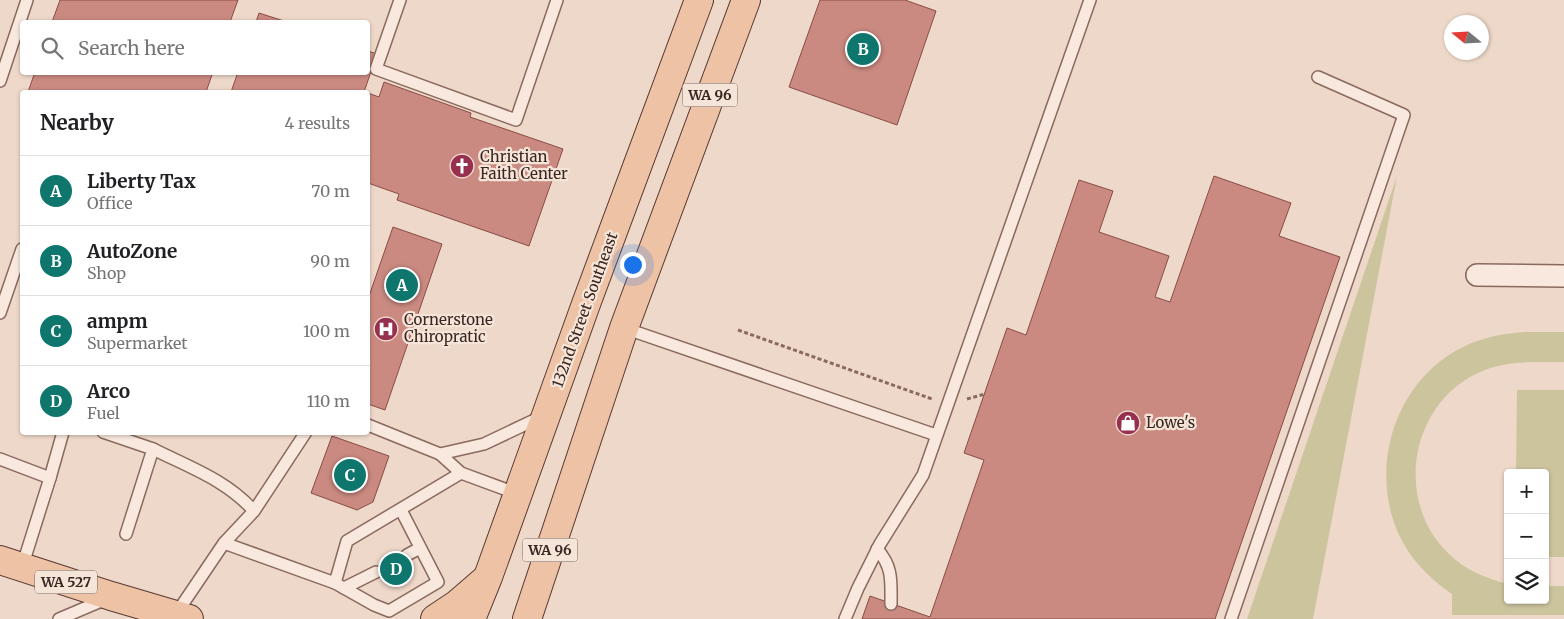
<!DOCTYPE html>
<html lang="en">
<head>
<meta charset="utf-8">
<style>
	:root { --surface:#fff; --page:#f2f2f2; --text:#202124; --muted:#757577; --line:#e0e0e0; --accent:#0f766e }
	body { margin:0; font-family:Merriweather,serif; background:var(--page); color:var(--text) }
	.controls { position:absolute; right:15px; bottom:15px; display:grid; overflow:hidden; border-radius:5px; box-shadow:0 1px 4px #0004 }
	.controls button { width:45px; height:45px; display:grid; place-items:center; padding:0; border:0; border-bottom:1px solid var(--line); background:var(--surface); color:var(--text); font:25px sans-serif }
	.compass { position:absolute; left:1444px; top:15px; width:45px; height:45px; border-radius:50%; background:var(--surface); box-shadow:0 1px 4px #0004; rotate:288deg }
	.you { position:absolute; left:632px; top:264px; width:18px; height:18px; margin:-12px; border:4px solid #fff; border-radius:50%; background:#1a73e8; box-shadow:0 0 0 8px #1a73e833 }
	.badge { display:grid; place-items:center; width:32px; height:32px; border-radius:50%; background:var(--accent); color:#fff; font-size:16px; font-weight:700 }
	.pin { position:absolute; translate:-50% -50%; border:2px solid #fff; box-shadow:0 1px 5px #0006 }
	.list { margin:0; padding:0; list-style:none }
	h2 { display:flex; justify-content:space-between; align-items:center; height:65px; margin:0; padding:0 20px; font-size:21px }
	h2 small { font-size:16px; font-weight:400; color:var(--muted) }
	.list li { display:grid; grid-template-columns:32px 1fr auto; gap:15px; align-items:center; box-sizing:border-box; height:70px; padding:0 20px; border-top:1px solid var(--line) }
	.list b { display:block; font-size:19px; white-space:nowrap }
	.list p { margin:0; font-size:16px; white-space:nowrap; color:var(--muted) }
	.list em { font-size:16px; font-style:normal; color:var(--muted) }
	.icon { flex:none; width:28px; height:28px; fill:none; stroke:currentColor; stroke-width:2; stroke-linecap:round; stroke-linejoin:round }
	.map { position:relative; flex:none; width:1564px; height:619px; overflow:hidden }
	.search { position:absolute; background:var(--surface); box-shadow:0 1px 4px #0004; left:20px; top:20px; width:350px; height:55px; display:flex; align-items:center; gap:12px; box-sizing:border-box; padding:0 18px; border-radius:5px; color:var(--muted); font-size:19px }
	.panel { position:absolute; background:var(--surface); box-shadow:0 1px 4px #0004; left:20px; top:90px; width:350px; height:345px; border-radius:5px }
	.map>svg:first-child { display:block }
	.green { fill:#ccc49d }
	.building { fill:#ca8a81; stroke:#884c45 }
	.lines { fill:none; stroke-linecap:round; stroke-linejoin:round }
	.service-casing { stroke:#8a695e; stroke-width:14 }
	.minor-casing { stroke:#8a695e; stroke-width:24 }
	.primary-casing { stroke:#583932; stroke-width:30 }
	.path { stroke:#8a695e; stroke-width:3; stroke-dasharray:4 2.5; stroke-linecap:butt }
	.service { stroke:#f8e8dd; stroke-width:11 }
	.minor { stroke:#f8e8dd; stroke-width:21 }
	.primary { stroke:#eec2a4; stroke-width:28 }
	.labels { text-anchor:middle; stroke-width:4.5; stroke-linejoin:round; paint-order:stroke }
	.shield { fill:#f5e5d9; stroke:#735f58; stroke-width:1 }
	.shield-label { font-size:14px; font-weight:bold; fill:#3b2621 }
	.poi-label { font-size:15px; fill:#3b2621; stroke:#f5e5d9; text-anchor:start }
	.street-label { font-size:15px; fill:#3b2621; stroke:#f5e5d9 }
</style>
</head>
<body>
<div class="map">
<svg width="1564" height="619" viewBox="0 0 1564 619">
	<rect width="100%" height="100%" fill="#eed8c9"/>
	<g class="green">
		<path d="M 1397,176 L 1313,619 L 1247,619 Z"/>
		<path d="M 1528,332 L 1564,332 L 1564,362 C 1535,362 1505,360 1478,373 C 1410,404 1394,501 1448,553 C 1465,570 1485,578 1508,584 L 1508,600 L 1545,600 L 1545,586 L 1564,586 L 1564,615 L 1452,615 L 1452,594 C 1430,579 1411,560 1399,535 C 1368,467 1395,379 1465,346 C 1485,337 1506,333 1528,332 Z"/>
		<path d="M 1517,390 L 1564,390 L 1564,557 L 1545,557 L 1545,473 L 1516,473 Z"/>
	</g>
	<g class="building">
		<path d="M 60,0 L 238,0 L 230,22 L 52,22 Z"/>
		<path d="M 820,0 L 905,0 L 936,11 L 897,125 L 789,87 Z"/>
		<path d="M 259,13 L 287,22 L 256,22 Z"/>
		<path d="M 368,51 L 377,54 L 364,92 L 367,92 L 231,92 L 238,72 L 368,72 Z"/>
		<path d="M 35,72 L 213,72 L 206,92 L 28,92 Z"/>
		<path d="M 384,82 L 471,113 L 470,117 L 563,149 L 529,246 L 397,200 L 399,194 L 368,183 L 368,93 L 379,97 Z"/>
		<path d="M 1214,176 L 1291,203 L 1279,236 L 1340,257 L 1215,619 L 862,619 L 870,596 L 930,617 L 984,460 L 964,453 L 1007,328 L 1026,335 L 1079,180 L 1113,191 L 1099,232 L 1169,256 L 1155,297 L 1170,302 Z"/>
		<path d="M 393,227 L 442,244 L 385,410 L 368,404 L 368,299 Z"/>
		<path d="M 332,436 L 389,456 L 373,502 L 357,510 L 311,493 Z"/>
	</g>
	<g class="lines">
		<g class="service-casing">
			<g id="service">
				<path d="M 400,0 L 376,69 L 516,120 L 557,0"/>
				<path d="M 0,81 L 27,0"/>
				<path d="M 0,313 L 22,249"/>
				<path d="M 624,328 L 936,435"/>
				<path d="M 368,425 L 440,454"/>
				<path d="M 103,432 L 153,449 L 126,534"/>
				<path d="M 153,449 C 191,468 226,480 254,511"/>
				<path d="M 0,459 L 50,478 L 22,567"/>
				<path d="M 50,478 L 63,432"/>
				<path d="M 518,494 L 461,473 L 440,454 L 484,444 L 543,416"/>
				<path d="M 224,543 L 254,511 L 306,432"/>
				<path d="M 877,549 C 893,567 891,581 891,604"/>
				<path d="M 407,555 L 420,548"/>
				<path d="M 335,583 L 374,605 L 389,611 L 438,582 L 401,510"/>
				<path d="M 344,588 L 376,572"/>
				<path d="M 176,614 L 224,543 L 335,583 L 347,541 L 461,473"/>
				<path d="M 59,619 L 106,599"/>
				<path d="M 845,619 L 858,588 L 880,544 L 923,475 L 1090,0"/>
				<path d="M 1231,619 L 1404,115 L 1318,77"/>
			</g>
		</g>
		<g class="minor-casing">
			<path id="minor" d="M 1477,275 L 1564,276"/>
		</g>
		<g class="primary-casing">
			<g id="primary">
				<path d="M 0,560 L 111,596 L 189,619"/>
				<path d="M 435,619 L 456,605 L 485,580"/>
				<path d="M 471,619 L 488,577 L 586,304 L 699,0"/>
				<path d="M 527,619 L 624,328 L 746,0"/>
			</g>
		</g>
		<g class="path">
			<path d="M 738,330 L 932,399"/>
			<path d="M 967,399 L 985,394"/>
		</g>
		<use href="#service" class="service"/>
		<use href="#minor" class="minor"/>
		<use href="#primary" class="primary"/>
	</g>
	<defs>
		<g id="church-disc" transform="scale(1.25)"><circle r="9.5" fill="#97304e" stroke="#f5e5d9"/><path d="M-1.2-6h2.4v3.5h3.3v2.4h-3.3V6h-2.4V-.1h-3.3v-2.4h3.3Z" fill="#fff"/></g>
		<g id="hospital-disc" transform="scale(1.25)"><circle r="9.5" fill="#97304e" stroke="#f5e5d9"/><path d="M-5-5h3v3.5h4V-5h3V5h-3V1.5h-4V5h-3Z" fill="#fff"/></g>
		<g id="shop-disc" transform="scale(1.25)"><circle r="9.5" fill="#97304e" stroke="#f5e5d9"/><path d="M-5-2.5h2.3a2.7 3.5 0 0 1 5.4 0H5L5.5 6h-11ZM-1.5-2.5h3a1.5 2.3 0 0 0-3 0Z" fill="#fff"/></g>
	</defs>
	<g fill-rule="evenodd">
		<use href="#church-disc" x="462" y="166"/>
		<use href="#hospital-disc" x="386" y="329"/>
		<use href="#shop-disc" x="1128" y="423"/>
	</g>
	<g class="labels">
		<g class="shield">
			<rect x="682.5" y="83.5" width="55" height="23" rx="4"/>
			<rect x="522.5" y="538.5" width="55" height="23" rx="4"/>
			<rect x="35" y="570.5" width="62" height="23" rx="4"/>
		</g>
		<g class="shield-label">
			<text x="710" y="100">WA 96</text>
			<text x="550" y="555">WA 96</text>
			<text x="66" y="587">WA 527</text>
		</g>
		<g class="poi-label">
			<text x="480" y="162">Christian<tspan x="480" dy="17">Faith Center</tspan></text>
			<text x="404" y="325">Cornerstone<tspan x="404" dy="17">Chiropratic</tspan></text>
			<text x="1146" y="428">Lowe's</text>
		</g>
		<g class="street-label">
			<text transform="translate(585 310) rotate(-70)" y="5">132nd Street Southeast</text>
		</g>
	</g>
</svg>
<div class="controls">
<button>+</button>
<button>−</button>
<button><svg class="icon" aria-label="layers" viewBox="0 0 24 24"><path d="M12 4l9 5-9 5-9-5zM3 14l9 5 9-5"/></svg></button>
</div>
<svg class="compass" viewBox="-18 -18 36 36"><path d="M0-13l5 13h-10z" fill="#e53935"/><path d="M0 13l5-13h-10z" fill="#757577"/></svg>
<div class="you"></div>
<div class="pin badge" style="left:402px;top:285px">A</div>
<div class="pin badge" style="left:863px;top:49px">B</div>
<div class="pin badge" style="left:350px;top:475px">C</div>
<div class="pin badge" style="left:396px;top:569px">D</div>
<div class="search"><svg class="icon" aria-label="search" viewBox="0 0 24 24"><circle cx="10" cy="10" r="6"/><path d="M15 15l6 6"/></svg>Search here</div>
<section class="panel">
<h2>Nearby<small>4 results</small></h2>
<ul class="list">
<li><span class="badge">A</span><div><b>Liberty Tax</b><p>Office</p></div><em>70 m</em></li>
<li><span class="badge">B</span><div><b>AutoZone</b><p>Shop</p></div><em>90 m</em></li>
<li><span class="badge">C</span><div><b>ampm</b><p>Supermarket</p></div><em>100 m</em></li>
<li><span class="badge">D</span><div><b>Arco</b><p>Fuel</p></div><em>110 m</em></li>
</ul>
</section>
</div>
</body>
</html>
